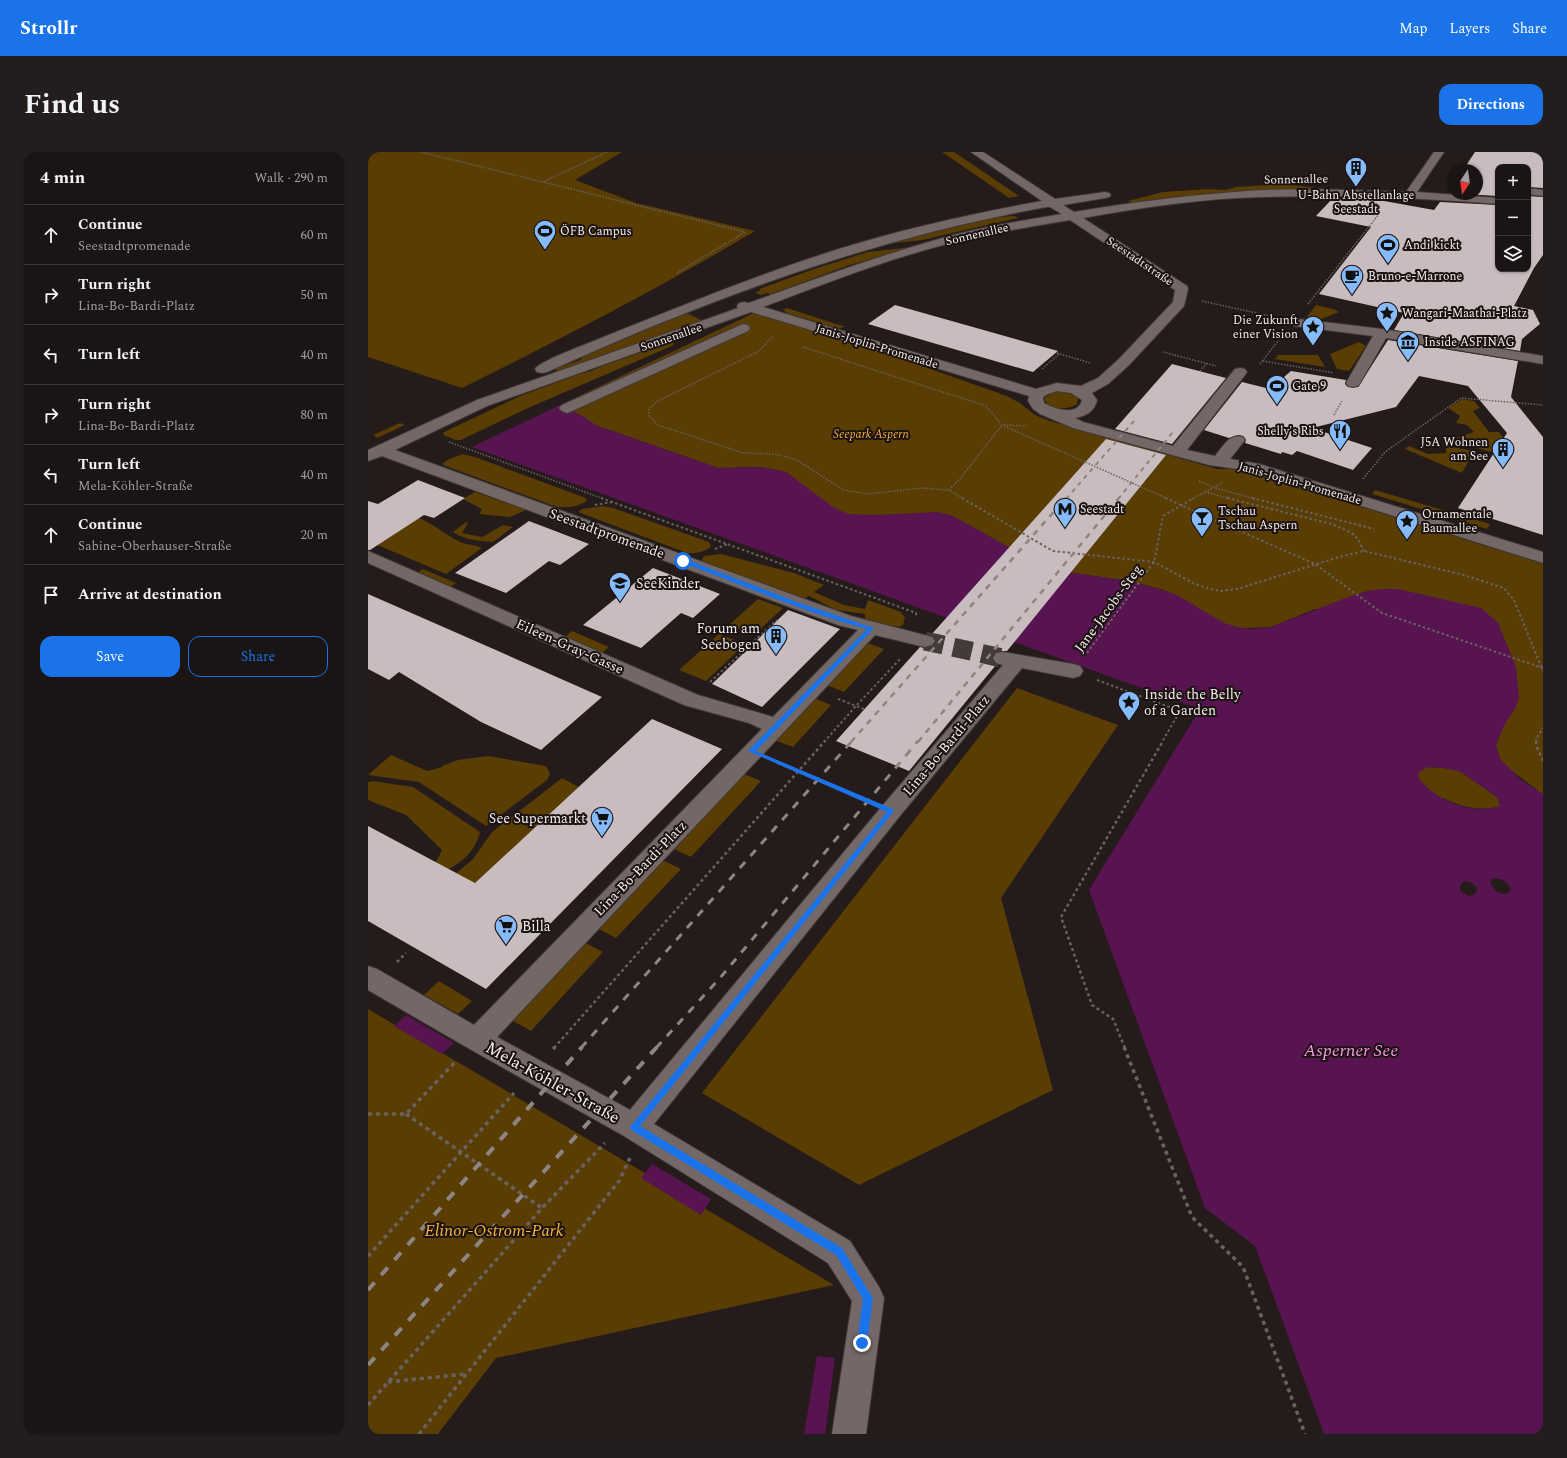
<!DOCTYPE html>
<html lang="en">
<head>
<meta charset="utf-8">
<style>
	:root { --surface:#1b1414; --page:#241d1d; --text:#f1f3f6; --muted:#a09ea0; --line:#393334; --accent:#1a73e8 }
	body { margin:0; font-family:Spectral,serif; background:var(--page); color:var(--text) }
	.controls { position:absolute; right:12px; top:12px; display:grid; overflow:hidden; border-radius:8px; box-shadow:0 1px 3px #0004 }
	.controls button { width:36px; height:36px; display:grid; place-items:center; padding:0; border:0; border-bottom:1px solid var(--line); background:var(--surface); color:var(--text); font:20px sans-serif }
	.compass { position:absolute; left:1079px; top:12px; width:36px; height:36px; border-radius:50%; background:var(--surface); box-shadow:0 1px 3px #0004; rotate:193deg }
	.stop { position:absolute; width:12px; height:12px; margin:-9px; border:3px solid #1a73e8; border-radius:50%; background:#fff }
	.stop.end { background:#1a73e8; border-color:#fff; box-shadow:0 1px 4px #0008 }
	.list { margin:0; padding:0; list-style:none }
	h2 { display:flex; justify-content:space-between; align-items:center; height:52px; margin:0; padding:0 16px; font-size:17px }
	h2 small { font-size:13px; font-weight:400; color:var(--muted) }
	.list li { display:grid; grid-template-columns:26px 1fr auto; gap:12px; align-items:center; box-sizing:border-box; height:60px; padding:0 16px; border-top:1px solid var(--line) }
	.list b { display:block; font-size:15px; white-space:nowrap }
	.list p { margin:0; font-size:13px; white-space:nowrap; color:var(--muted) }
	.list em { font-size:13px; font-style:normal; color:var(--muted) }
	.actions { display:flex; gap:8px; padding:12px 16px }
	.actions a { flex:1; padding:9px 0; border:1px solid var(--accent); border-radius:12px; text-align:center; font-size:14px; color:var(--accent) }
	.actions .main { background:var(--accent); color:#fff }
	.icon { flex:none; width:22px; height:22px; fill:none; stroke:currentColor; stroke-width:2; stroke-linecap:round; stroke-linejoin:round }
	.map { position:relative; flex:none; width:1175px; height:1282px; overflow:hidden; border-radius:12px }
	header { display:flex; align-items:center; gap:24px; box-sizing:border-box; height:56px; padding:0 20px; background:var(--accent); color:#fff }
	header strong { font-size:19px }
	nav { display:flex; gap:22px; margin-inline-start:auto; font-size:14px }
	.intro { display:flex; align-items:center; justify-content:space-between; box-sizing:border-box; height:96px; padding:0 24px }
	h1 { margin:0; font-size:28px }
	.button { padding:10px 18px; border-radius:12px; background:var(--accent); color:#fff; font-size:14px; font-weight:700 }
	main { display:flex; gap:24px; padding:0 24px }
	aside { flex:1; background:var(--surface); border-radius:12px; box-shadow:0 1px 3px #0004 }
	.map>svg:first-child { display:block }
	.green { fill:#593d03 }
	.water { fill:#581450; fill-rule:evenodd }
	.building { fill:#c8bcbf }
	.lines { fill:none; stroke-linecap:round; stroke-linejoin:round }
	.minor-tunnel { stroke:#433b3a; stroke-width:19; stroke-dasharray:19 10; stroke-linecap:butt }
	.minor-casing { stroke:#403939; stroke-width:2 }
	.path-far3 { stroke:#6a6261; stroke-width:1.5; stroke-dasharray:1.5 1.5; stroke-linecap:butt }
	.path-far2 { stroke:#6a6261; stroke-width:2; stroke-dasharray:2.5 2.5; stroke-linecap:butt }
	.path-far1 { stroke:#6a6261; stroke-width:2.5; stroke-dasharray:3 3; stroke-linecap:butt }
	.path { stroke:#6a6261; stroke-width:3.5; stroke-dasharray:4 4; stroke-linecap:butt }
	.minor { fill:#746867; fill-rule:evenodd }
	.rail-far3 { stroke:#8d8584; stroke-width:2; stroke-dasharray:4.5 4.5; stroke-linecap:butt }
	.rail-far2 { stroke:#8d8584; stroke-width:2.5; stroke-dasharray:6 6; stroke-linecap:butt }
	.rail-far1 { stroke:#8d8584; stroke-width:3; stroke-dasharray:8 8; stroke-linecap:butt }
	.rail { stroke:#8d8584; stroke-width:4; stroke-dasharray:10 10; stroke-linecap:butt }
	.route { fill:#1a73e8 }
	.labels { text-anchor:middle; stroke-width:4; stroke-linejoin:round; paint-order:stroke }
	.far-street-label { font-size:12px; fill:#f4eeed; stroke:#1b1211 }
	.far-poi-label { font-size:12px; fill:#f4eeed; stroke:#1b1211; text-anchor:start }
	.far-park-label { font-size:12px; font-style:italic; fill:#f7b438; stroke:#1b1211 }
	.street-label { font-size:14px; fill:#f4eeed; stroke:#1b1211 }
	.poi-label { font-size:14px; fill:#f4eeed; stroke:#1b1211; text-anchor:start }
	.near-street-label { font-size:17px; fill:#f4eeed; stroke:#1b1211 }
	.near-park-label { font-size:17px; font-style:italic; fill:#f7b438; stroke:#1b1211 }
	.near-water-label { font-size:18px; font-style:italic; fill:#f898e9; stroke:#1b1211 }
</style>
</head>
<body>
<header>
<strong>Strollr</strong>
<nav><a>Map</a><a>Layers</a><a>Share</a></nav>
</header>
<div class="intro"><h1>Find us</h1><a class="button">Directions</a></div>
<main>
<aside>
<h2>4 min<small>Walk · 290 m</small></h2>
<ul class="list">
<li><svg class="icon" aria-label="ahead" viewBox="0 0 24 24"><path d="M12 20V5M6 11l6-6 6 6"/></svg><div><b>Continue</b><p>Seestadtpromenade</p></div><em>60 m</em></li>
<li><svg class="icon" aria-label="right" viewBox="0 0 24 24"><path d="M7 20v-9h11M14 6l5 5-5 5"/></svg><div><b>Turn right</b><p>Lina-Bo-Bardi-Platz</p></div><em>50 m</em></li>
<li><svg class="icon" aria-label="left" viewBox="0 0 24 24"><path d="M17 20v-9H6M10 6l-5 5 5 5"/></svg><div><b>Turn left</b></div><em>40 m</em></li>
<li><svg class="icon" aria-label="right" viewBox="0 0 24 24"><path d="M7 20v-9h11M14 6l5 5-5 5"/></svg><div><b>Turn right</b><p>Lina-Bo-Bardi-Platz</p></div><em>80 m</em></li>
<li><svg class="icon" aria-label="left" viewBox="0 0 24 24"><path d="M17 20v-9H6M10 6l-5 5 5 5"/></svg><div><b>Turn left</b><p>Mela-Köhler-Straße</p></div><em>40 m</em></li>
<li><svg class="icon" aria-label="ahead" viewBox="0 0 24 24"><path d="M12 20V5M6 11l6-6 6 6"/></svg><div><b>Continue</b><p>Sabine-Oberhauser-Straße</p></div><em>20 m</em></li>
<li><svg class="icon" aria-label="arrive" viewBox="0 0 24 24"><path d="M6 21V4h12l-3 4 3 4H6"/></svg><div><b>Arrive at destination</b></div></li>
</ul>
<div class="actions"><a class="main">Save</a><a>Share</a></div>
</aside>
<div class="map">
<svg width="1175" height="1282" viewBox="0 0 1175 1282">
	<rect width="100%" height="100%" fill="#241b1a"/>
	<g class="green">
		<path d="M 0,0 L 254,0 L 207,28 L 268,51 L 387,79 C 292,136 193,187 94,236 L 0,205 Z"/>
		<path d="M 574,0 L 586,0 L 651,44 L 641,46 Z"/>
		<path d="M 916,32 L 964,38 L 828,43 L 763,51 L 760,49 L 795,40 L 840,37 L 857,38 L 868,35 Z"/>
		<path d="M 647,64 L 650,66 L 554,88 L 509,93 L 626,65 Z"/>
		<path d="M 544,95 L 479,114 L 403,142 L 399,141 L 393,143 L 387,141 L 393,138 L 391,137 L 446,117 L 500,100 Z"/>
		<path d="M 948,153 L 965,157 L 971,160 L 948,169 L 939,165 Z"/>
		<path d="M 419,156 L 474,174 L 477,174 L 471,177 L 419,161 L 415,158 Z"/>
		<path d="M 319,161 L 335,169 L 191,220 L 186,217 L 212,208 L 216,204 Z"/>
		<path d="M 386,161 L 537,208 L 639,244 L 652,251 L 667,263 L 682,269 L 849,317 L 874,317 L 1175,412 L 1175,662 L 1168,637 L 1141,617 L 1132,607 L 1128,594 L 1142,502 L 1129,471 L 947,457 L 903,475 L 858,477 L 796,438 L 762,429 L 698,420 L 478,368 L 418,320 L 393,315 L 350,316 L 227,273 L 216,265 L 192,253 Z"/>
		<path d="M 305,189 L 306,192 L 304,194 L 160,256 L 93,288 L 88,288 L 75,283 L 76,280 L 152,244 L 211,222 L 223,219 L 234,214 Z"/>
		<path d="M 991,190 L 998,194 L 981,219 L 969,217 L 962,202 Z"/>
		<path d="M 910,203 L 950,203 L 957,215 L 907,207 Z"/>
		<path d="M 686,240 L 698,240 L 710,246 L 709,252 C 700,258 684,259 677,249 L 677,245 Z"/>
		<path d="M 1094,247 L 1106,249 L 1112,256 L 1105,259 L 1121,280 L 1131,280 L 1142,294 L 1130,291 L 1123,300 L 1081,288 L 1106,280 L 1099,273 L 1088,271 L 1092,264 L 1080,256 Z"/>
		<path d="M 32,271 L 37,273 L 9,286 L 5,283 Z"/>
		<path d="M 1041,294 L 1060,302 L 1078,301 L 1078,294 L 1106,299 L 1094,321 L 1037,297 Z"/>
		<path d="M 95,302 L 107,305 L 218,346 L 219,348 C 213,355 198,356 189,355 L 75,313 L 75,311 L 81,307 Z"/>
		<path d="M 1007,338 L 1122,372 L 1119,377 L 1004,342 Z"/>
		<path d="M 107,340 L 158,358 L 142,365 L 111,362 L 114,357 L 95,347 Z"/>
		<path d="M 235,354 L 245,356 L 341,390 L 343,394 C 338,400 326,402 319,401 L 210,360 L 214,357 Z"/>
		<path d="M 51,366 C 66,372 76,382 90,389 C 97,393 106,392 114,396 L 78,422 L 0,389 L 0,387 Z"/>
		<path d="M 98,370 L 100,371 L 94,381 L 114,385 L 135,373 L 145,375 L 125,390 C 110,389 97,388 85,380 Z"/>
		<path d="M 353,402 L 426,421 L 456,433 L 446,440 L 476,453 L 497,457 L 500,448 L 533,460 L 537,466 L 535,473 L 531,475 L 497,468 L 497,462 L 468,458 L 441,444 L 435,447 L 333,409 L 336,404 Z"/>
		<path d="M 55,417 L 88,431 L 80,436 L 48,422 Z"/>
		<path d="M 390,447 L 415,456 L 386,483 L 361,473 Z"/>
		<path d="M 204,479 L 241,495 L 234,501 L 197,485 Z"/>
		<path d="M 351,482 L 377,492 L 338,529 L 311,518 Z"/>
		<path d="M 494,489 L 516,497 L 476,540 L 454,531 Z"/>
		<path d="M 649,536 L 750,573 L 633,746 L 685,938 L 491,1033 L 334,941 Z"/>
		<path d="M 441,544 L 463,553 L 425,595 L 401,586 Z"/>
		<path d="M 23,603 L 59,619 L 74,615 L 74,614 L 90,608 L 120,604 L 178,614 L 182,622 L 179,628 L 118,674 L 51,630 L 0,623 Z"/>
		<path d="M 1030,609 L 1060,615 L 1086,617 L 1093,620 L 1129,645 L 1133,654 C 1114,660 1092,655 1075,646 L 1071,651 Z"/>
		<path d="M 369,619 L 393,629 L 323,705 L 299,694 Z"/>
		<path d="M 194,626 L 211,635 L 92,745 L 86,723 L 105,707 L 124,680 Z"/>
		<path d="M 4,629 L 45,635 L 112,680 C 105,708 83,716 59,728 L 52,724 L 68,710 L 74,698 L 38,663 L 0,648 L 0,630 L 2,630 Z"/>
		<path d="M 288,705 L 313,717 L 248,786 L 223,773 Z"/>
		<path d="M 210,787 L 235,800 L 163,879 L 136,864 Z"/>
		<path d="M 71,829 L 104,849 L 90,862 L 56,843 Z"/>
		<path d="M 0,857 L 466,1133 L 128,1206 L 70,1282 L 0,1282 Z"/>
	</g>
	<g class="water">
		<path d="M 192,253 L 216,265 L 227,273 L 350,316 L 393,315 L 418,320 L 465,355 L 480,362 L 508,363 L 569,360 L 585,364 L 670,411 L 698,420 L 762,429 L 798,439 L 809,443 L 856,471 L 870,475 L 883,477 L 903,475 L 983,444 L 999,439 L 1015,437 L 1030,437 L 1113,456 L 1130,471 L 1148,515 L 1151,546 L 1147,557 L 1138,570 L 1131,585 L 1128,594 L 1132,607 L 1152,627 L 1175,642 L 1175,1282 L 956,1282 L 887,1094 L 837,1056 L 721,738 L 832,557 L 104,295 ZM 1060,615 L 1076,616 L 1093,620 L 1129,645 L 1132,654 C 1104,663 1067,649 1050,625 L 1051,620 ZM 1125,726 C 1134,727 1141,729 1143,738 L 1138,742 C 1130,742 1126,738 1122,730 ZM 1097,729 L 1103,730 L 1109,736 L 1109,739 L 1106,743 L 1101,744 L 1092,739 L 1092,733 Z"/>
		<path d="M 38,863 L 86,891 L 74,902 L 26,874 Z"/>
		<path d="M 284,1012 L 343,1047 L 333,1063 L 273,1026 Z"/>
		<path d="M 449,1204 L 467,1206 L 457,1282 L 436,1282 Z"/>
	</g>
	<g class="building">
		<path d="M 1107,0 L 1175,0 L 1175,36 L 1160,35 L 1160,15 L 1130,15 L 1130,44 L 1096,42 L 1109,42 L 1109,18 L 1095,18 Z"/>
		<path d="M 1160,44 L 1175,45 L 1175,103 L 1166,116 L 1146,154 L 1165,158 L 1172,172 L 1154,187 L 1152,199 L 1026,178 L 1036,161 L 951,142 L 1003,75 L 948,64 L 965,46 L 1005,47 L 1066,58 L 1072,50 L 1130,53 L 1130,117 L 1160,117 Z"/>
		<path d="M 527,153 L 690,199 L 665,220 L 500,172 Z"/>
		<path d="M 1020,188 L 1150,209 L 1143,245 L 1175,285 L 1175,383 L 1090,356 L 1139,281 L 1100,234 L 1051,224 L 1028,255 L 944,276 L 1004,296 L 985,318 L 929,299 L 924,303 L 914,300 L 913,302 L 877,291 L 878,288 L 875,284 L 870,283 L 861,286 L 836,278 L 874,230 L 902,237 L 923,219 L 978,228 L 977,232 L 980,235 L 990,235 Z"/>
		<path d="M 804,212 L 858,226 L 804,292 L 747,277 Z"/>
		<path d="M 738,287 L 798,303 L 639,499 L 627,500 L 624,507 L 628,513 L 541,619 L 468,589 L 552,495 L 557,496 L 565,494 L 568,489 L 563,483 Z"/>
		<path d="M 50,328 L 97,346 L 66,366 L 56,363 L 2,398 L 0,398 L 0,349 L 10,352 Z"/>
		<path d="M 161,369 L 221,392 L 192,413 L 181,409 L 138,441 L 87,421 Z"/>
		<path d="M 285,416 L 352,442 L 325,466 L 313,461 L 273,496 L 215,473 Z"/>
		<path d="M 0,442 L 121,495 L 234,545 L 173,598 L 113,570 L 31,520 L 21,528 L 0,517 Z"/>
		<path d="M 420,458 L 472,477 L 394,555 L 344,532 Z"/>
		<path d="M 284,567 L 354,597 L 118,837 L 0,769 L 0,674 L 107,731 Z"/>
	</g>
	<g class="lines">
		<path class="minor-tunnel" d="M 557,489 L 634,506"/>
		<g class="minor-casing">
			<g id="minor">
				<path d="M 603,0 L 615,0 L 687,47 L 737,40 L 741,41 L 743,43 L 741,45 L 737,46 L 695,53 L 706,60 C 759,51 813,44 867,40 C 923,35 981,38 1038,40 L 1066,0 L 1076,0 L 1049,40 L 1130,46 L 1130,52 C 1043,45 956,42 869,46 C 817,49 765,57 715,66 L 819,134 L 820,137 L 816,154 L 761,213 L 740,232 L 724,241 L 729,248 C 727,259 718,264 707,266 L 715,270 L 805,294 L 867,217 L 872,216 L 877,217 L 879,220 L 877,223 L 819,298 L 847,304 C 855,295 861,281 875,285 L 877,288 L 862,307 L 891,312 L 1175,400 L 1175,411 L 883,319 L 841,313 L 705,276 L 672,262 L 665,257 L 660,249 L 661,244 L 383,160 L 119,254 L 27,298 L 483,464 L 564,485 L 567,489 L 564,493 L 557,495 L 507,483 L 129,885 L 262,958 L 515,653 L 635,513 L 628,511 L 625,506 L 628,501 L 635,500 L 705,512 L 712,514 L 715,519 L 712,524 L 705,526 L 654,516 L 531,665 L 286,972 L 482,1089 L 511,1135 L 516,1146 L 498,1282 L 464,1282 L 484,1149 L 460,1111 L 256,984 L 100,896 L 0,838 L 0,814 L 9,817 L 106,873 L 394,577 L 381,571 L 316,553 L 0,411 L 0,399 L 330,543 L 405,565 L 490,478 L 470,473 L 14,304 L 0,309 L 0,298 L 109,248 L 345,165 L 370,156 L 369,154 L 371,151 L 376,150 L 381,151 C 444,128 507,105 571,87 C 611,75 653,69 694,62 L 682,55 L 679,55 C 504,86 341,147 179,220 L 174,221 L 169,220 L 167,217 C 173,208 225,190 238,184 C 316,153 394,121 474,96 C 539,76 607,61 674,49 ZM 702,68 L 807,138 L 805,150 L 751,207 L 730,226 L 713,234 L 689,231 L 668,237 L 395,155 C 456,132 517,108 579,92 C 620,81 661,75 702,68 ZM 689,239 L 703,241 L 714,248 C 710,265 686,257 676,251 L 675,245 L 680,242 Z"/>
				<path d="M 1160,36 L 1175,38 L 1175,44 L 1160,42 Z"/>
				<path d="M 931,167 L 1014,177 L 1175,204 L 1175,212 L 1018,186 L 992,231 L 990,234 L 985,235 L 980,234 L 978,231 L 1005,184 L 926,174 L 924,171 L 926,168 Z"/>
				<path d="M 375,172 L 380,173 L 382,176 L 380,179 L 204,259 L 199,261 L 194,259 L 191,256 L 194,253 Z"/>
			</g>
		</g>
		<g class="path-far3">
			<path d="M 53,0 L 175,30"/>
			<path d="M 239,0 L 175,30 L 377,80 L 309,121"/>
			<path d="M 834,149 L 911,166"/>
			<path d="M 940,152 L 1011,62"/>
			<path d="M 404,185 L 391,199 L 288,250 L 281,258 L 281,264 L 290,273 L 375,301 L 406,302 L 427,307 L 476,338 L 500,342 L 554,336 L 581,338 L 596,347"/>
			<path d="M 435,195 L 618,254 L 634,273 L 800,347"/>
			<path d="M 795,200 L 848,214"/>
			<path d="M 689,201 L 722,211"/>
			<path d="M 895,209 L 966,221"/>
			<path d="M 892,212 L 914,184"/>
			<path d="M 674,217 L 691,202"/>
			<path d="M 832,219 L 839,211"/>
			<path d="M 966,263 L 974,249"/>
			<path d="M 636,273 L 658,274"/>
			<path d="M 81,290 L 236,347"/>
			<path d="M 995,327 L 1017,300 L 1093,246 L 1175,253"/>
			<path d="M 831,329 L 847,336 L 888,347"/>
			<path d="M 581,338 L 592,327 L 634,273"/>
			<path d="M 837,340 L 863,347"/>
			<path d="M 824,347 L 854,331"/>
		</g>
		<g class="path-far2">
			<path d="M 233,346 L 548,461 L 548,464"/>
			<path d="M 594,346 L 685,399 L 786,410 L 827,432 L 839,436 L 852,439 L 869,437 L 971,405 L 996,399 L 1096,423 L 1136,436 L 1146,448 L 1175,519"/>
			<path d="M 797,346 L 947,412 L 1014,461 L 1175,516"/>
			<path d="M 859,346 L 964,372 L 984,381 L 990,387 L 996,399"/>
			<path d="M 884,346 L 1006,377"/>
			<path d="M 227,353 L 244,350"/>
			<path d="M 347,397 L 360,392"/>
			<path d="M 719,501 L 786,410 L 795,364 L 826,346"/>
			<path d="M 729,528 L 812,559 L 794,590"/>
			<path d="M 342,530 L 409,468"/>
			<path d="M 496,557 L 488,554 L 532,507"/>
			<path d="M 456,590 L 488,554 L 470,547"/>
			<path d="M 1168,590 L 1168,587 L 1175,576"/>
		</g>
		<g class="path-far1">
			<path d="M 1168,589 L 1169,595 L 1175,609"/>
			<path d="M 410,611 L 499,649"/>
			<path d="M 29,810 L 38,801"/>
			<path d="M 186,896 L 457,589"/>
			<path d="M 757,896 L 745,867 L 724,853 L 693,765 L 795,589"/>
		</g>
		<g class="path">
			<path d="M 756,895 L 824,1065 L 875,1115 L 937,1282"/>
			<path d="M 185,897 L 187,895"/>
			<path d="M 0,962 L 38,962 L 88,909"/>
			<path d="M 38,962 L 174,1056"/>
			<path d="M 0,1104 L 146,941"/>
			<path d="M 20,1230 L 97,1222"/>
			<path d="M 0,1253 L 174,1056 L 237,991"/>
			<path d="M 51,1282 L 251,1029 L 262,1006"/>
		</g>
		<use href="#minor" class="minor"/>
		<g class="rail-far3">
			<path d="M 698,347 L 766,269"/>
			<path d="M 750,347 L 805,280"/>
		</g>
		<g class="rail-far2">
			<path d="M 483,590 L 698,346"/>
			<path d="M 550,590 L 751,346"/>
		</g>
		<g class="rail-far1">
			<path d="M 213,896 L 484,589"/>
			<path d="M 288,896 L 352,826 L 550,589"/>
		</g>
		<g class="rail">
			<path d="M 0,1138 L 214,895"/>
			<path d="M 0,1213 L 289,895"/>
		</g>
	</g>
	<path class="route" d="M 313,407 L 317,407 L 429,450 L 506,476 L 388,599 L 525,657 L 526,659 L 272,974 L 474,1096 L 505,1146 L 499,1191 L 497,1195 L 494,1196 L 490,1195 L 489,1191 L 495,1147 L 468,1103 L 263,978 L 262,975 L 519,660 L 380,599 L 499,477 C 435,460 374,433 313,410 Z"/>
	<defs>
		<g id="building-pin" transform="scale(1.15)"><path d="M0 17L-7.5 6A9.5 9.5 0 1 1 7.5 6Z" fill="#86bbfb" stroke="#1b1211"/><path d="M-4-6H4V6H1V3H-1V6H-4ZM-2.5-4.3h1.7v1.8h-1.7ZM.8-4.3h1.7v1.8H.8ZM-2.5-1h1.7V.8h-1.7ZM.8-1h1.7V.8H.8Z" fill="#111"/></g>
		<g id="stadium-pin" transform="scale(1.15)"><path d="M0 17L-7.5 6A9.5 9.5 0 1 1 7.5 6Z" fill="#86bbfb" stroke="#1b1211"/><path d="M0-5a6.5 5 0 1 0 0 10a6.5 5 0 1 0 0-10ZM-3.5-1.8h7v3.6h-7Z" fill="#111"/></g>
		<g id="cafe-pin" transform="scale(1.15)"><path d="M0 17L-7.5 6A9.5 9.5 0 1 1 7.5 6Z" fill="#86bbfb" stroke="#1b1211"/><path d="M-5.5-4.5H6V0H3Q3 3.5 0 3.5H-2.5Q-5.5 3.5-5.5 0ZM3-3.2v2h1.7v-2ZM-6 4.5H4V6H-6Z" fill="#111"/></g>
		<g id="sight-pin" transform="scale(1.15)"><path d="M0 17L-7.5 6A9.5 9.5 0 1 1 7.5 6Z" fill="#86bbfb" stroke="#1b1211"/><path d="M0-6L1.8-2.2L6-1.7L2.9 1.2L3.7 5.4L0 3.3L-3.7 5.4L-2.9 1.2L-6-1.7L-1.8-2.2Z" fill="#111"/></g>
		<g id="museum-pin" transform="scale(1.15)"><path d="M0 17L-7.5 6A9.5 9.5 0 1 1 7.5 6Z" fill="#86bbfb" stroke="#1b1211"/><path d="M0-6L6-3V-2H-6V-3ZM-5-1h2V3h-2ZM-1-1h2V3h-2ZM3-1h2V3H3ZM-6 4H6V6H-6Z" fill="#111"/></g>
		<g id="restaurant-pin" transform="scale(1.15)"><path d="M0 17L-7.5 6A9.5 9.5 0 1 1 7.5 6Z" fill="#86bbfb" stroke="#1b1211"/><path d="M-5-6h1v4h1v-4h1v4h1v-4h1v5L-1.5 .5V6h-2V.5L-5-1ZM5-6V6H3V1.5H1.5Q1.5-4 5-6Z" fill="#111"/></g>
		<g id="metro-pin" transform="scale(1.15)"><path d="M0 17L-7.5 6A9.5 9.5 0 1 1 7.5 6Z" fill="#86bbfb" stroke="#1b1211"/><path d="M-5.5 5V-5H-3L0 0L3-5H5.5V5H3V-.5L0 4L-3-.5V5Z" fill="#111"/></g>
		<g id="bar-pin" transform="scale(1.15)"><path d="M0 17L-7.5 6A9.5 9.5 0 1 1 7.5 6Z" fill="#86bbfb" stroke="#1b1211"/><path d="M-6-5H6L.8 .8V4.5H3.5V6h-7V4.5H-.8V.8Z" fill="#111"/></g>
		<g id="school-pin" transform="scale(1.15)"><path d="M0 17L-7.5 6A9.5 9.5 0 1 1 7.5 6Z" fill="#86bbfb" stroke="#1b1211"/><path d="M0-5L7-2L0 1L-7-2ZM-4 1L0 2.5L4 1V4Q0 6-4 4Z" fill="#111"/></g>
		<g id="supermarket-pin" transform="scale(1.15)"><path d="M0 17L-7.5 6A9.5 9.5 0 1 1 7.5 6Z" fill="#86bbfb" stroke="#1b1211"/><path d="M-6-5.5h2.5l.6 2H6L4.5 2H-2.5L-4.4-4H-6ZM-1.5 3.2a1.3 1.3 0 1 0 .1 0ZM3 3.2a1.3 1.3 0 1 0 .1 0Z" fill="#111"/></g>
	</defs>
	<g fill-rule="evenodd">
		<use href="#building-pin" x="988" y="16"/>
		<use href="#stadium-pin" x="177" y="79"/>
		<use href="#stadium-pin" x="1020" y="93"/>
		<use href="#cafe-pin" x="984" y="124"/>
		<use href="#sight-pin" x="1019" y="161"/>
		<use href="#sight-pin" x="945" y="175"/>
		<use href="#museum-pin" x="1040" y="190"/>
		<use href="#stadium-pin" x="909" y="234"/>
		<use href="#restaurant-pin" x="972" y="279"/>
		<use href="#building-pin" x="1135" y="297"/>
		<use href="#metro-pin" x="697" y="357"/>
		<use href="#bar-pin" x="834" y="366"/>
		<use href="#sight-pin" x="1039" y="369"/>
		<use href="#school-pin" x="252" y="431"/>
		<use href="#building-pin" x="408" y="484"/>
		<use href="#sight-pin" x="761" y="550"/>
		<use href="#supermarket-pin" x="234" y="666"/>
		<use href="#supermarket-pin" x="138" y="774"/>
	</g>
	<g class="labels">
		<g class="far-street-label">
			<text transform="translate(928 27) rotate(-1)" y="4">Sonnenallee</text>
			<text transform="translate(609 82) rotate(-13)" y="4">Sonnenallee</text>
			<text transform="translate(772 109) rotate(34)" y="4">Seestadtstraße</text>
			<text transform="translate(303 185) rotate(-19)" y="4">Sonnenallee</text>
			<text transform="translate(509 194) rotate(17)" y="4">Janis-Joplin-Promenade</text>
			<text transform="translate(932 331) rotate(16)" y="4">Janis-Joplin-Promenade</text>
		</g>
		<g class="far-poi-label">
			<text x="988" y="47" text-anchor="middle">U-Bahn Abstellanlage<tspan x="988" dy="14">Seestadt</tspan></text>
			<text x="192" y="83">ÖFB Campus</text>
			<text x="1036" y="97">Andi kickt</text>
			<text x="1000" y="128">Bruno-e-Marrone</text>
			<text x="1034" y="165">Wangari-Maathai-Platz</text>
			<text x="930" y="172" text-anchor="end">Die Zukunft<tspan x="930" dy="14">einer Vision</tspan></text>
			<text x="1056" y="194">Inside ASFINAG</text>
			<text x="924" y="238">Gate 9</text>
			<text x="956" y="283" text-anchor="end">Shelly's Ribs</text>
			<text x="1120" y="294" text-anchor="end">J5A Wohnen<tspan x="1120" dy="14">am See</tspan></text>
			<text x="712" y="361">Seestadt</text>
			<text x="850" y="363">Tschau<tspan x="850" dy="14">Tschau Aspern</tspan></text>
			<text x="1054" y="366">Ornamentale<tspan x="1054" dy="14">Baumallee</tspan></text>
		</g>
		<g class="far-park-label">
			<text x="503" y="286">Seepark Aspern</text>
		</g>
		<g class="street-label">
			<text transform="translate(239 381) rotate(20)" y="5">Seestadtpromenade</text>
			<text transform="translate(740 456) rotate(-54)" y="5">Jane-Jacobs-Steg</text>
			<text transform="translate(202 494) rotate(24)" y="5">Eileen-Gray-Gasse</text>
			<text transform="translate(578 593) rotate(-50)" y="5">Lina-Bo-Bardi-Platz</text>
			<text transform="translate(272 716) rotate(-46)" y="5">Lina-Bo-Bardi-Platz</text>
		</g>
		<g class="poi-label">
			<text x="268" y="436">SeeKinder</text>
			<text x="392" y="481" text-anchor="end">Forum am<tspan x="392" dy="16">Seebogen</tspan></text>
			<text x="776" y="547">Inside the Belly<tspan x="776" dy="16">of a Garden</tspan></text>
			<text x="218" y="671" text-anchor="end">See Supermarkt</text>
			<text x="154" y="779">Billa</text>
		</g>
		<g class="near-street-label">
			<text transform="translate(185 930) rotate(29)" y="6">Mela-Köhler-Straße</text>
		</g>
		<g class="near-park-label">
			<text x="126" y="1084">Elinor-Ostrom-Park</text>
		</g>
		<g class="near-water-label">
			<text x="983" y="904">Asperner See</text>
		</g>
	</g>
</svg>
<div class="controls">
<button>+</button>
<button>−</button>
<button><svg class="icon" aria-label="layers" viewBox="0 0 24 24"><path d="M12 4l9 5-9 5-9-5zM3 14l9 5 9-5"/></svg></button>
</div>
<svg class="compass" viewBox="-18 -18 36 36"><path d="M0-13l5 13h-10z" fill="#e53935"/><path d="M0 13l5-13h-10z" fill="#a09ea0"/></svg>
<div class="stop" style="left:315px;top:409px"></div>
<div class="stop end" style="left:494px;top:1191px"></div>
</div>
</main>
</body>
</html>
